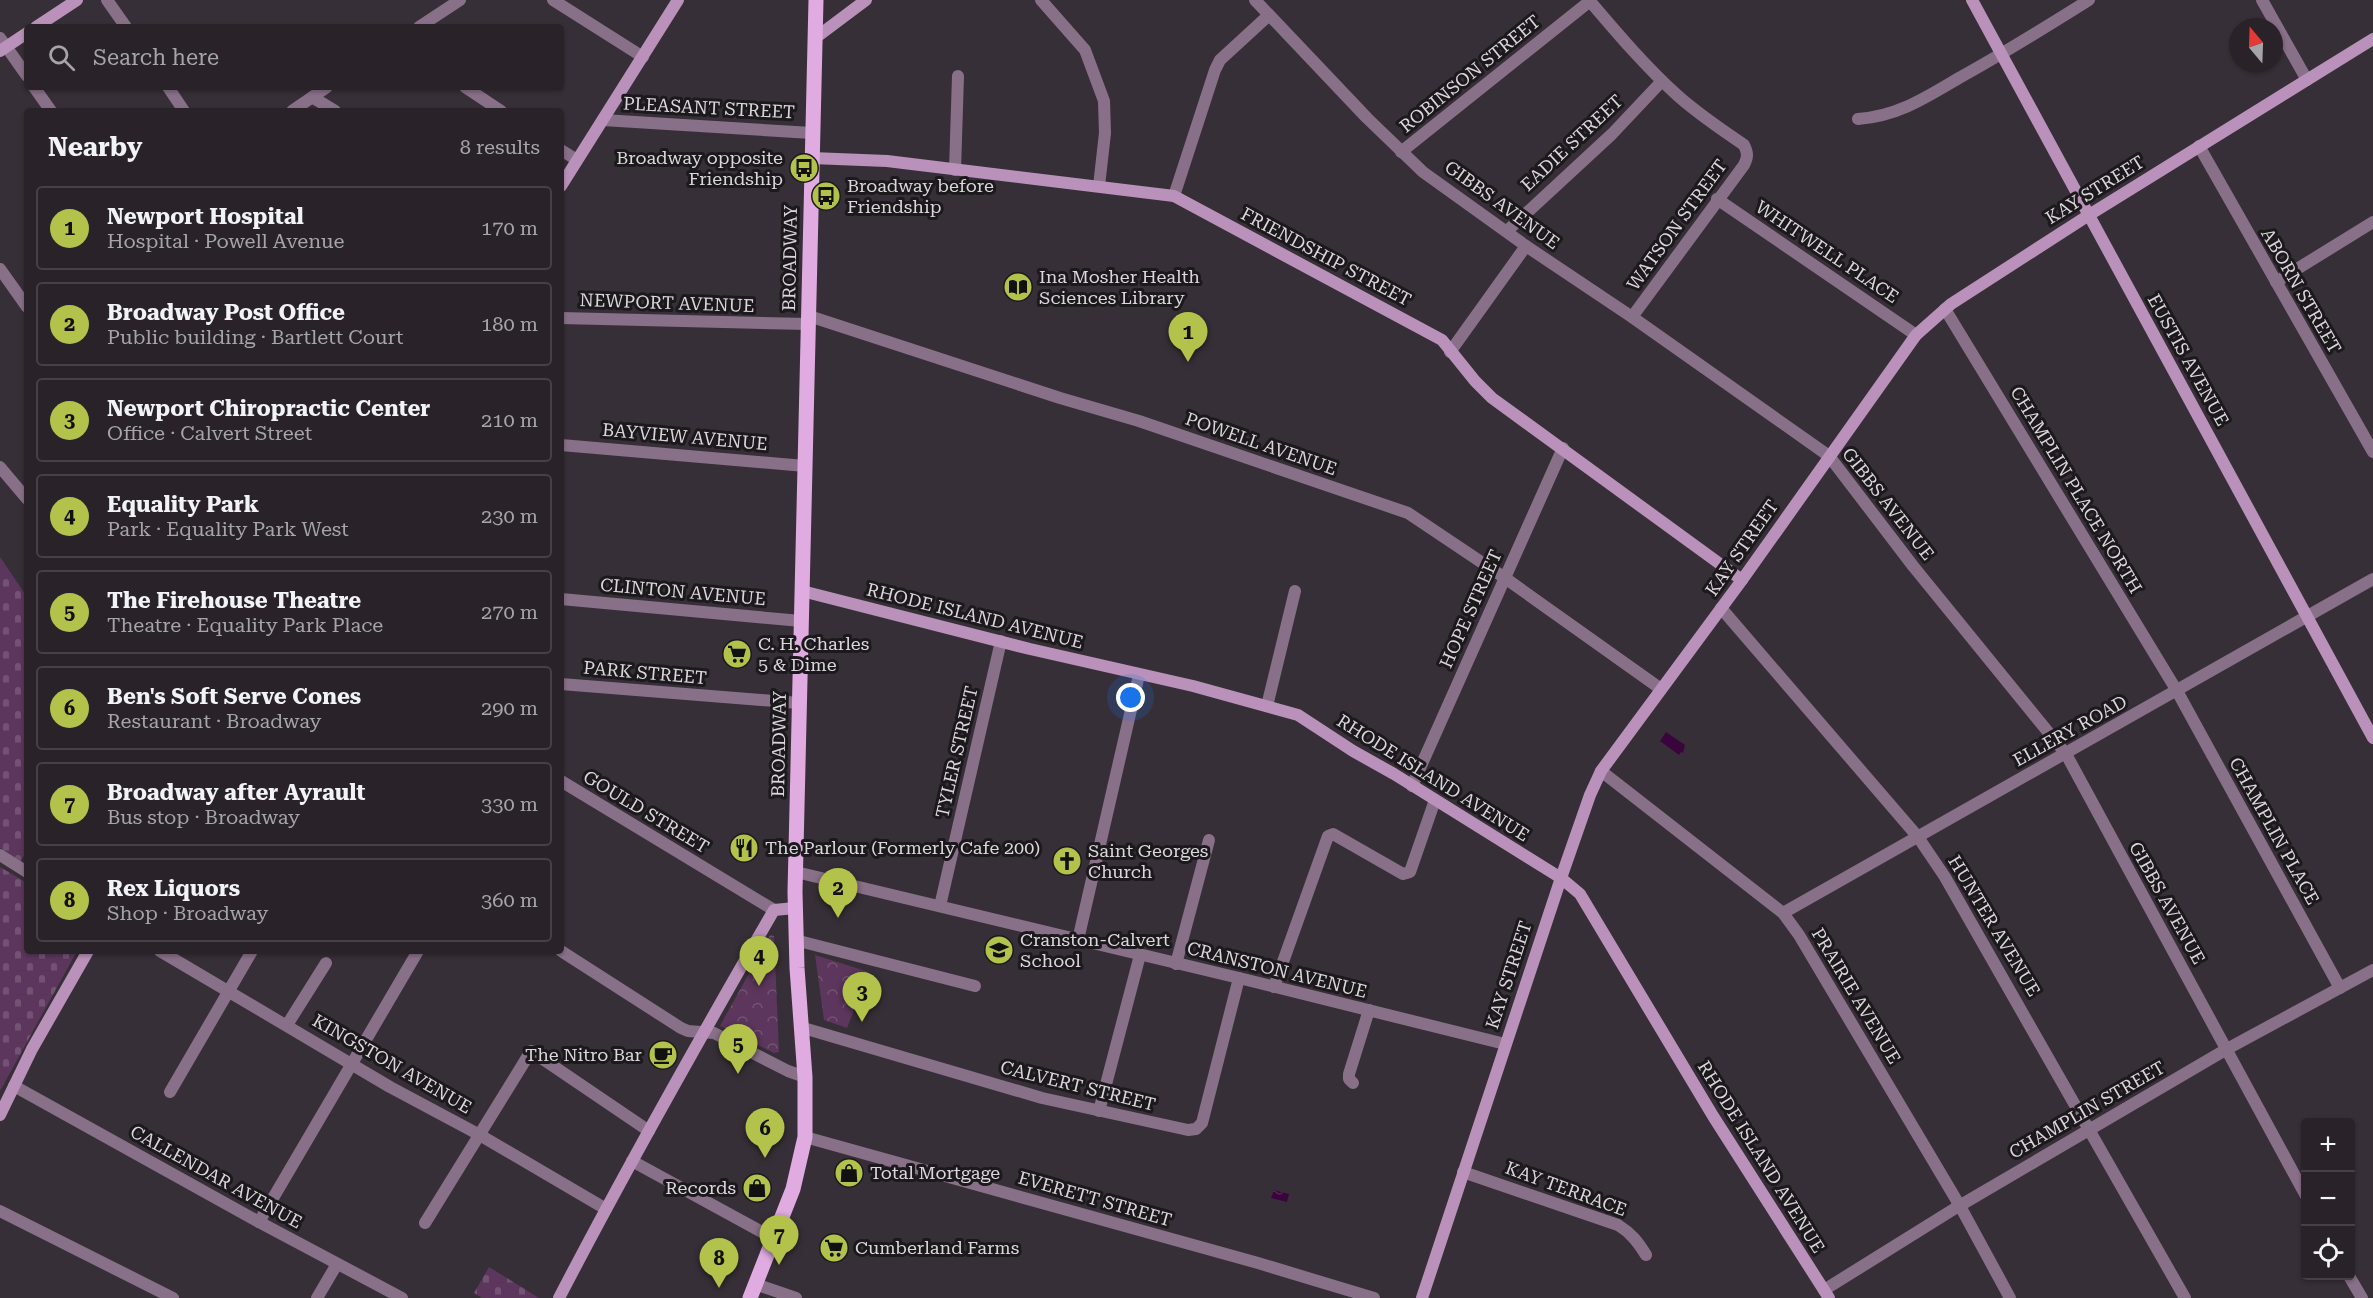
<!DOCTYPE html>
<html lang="en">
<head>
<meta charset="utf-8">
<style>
	:root { --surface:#292329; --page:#352f35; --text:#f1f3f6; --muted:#a5a4a8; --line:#454046; --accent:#b3c24b }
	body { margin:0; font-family:"Roboto Serif",serif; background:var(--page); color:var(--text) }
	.controls { position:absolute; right:18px; bottom:18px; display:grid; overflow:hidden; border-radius:6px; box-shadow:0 2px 4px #0004 }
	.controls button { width:54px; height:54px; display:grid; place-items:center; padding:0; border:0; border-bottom:2px solid var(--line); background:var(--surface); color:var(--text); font:30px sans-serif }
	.compass { position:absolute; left:2229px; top:18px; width:54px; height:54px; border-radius:50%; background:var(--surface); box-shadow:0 2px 4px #0004; rotate:341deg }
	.you { position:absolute; left:1131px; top:698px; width:21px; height:21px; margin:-15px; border:4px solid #fff; border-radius:50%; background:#1a73e8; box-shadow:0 0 0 9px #1a73e833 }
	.badge { display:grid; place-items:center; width:39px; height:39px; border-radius:50%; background:var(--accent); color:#111; font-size:20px; font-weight:700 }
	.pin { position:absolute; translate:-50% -50px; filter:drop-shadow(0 2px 3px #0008) }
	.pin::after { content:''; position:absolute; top:32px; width:21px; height:18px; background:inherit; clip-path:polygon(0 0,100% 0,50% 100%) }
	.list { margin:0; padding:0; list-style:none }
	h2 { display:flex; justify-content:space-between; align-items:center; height:78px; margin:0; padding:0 24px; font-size:26px }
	h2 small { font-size:20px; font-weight:400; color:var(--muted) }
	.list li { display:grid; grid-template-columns:39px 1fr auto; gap:18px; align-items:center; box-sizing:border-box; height:84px; margin:0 12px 12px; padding:0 12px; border:2px solid var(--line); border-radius:6px }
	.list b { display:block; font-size:22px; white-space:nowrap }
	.list p { margin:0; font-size:20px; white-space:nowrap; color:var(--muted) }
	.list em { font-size:20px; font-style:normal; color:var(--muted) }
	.icon { flex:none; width:33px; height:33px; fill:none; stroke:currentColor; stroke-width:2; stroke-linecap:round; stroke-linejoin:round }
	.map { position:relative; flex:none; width:2373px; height:1298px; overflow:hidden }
	.search { position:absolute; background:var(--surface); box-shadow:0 2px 4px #0004; left:24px; top:24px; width:540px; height:66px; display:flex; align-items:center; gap:15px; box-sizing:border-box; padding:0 21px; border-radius:6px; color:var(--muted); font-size:22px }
	.panel { position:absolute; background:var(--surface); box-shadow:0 2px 4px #0004; left:24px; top:108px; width:540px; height:846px; border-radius:6px }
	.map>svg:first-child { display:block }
	.cemetery { fill:url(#cemetery-stones) }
	.park { fill:url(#park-crowns) }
	.water { fill:url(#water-ripples) }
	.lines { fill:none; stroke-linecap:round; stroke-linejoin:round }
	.street { stroke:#897089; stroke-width:12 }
	.secondary { stroke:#ba91ba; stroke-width:12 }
	.primary { stroke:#dfabe0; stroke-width:15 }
	.labels { text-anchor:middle; stroke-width:6; stroke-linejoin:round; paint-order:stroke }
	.street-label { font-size:18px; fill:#dbd6db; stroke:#1c191c }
	.poi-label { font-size:18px; fill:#dbd6db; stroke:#1c191c; text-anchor:start }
</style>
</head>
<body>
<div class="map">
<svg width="2373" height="1298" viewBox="0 0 2373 1298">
	<defs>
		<pattern id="cemetery-stones" width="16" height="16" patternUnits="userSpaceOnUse" patternTransform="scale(1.5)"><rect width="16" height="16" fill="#5c365d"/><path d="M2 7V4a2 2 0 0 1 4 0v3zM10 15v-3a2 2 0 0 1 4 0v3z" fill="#735274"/></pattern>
		<pattern id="park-crowns" width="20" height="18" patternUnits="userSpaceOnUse" patternTransform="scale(1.5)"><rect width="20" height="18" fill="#5c365d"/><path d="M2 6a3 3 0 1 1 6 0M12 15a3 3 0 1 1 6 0" fill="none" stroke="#735274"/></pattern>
		<pattern id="water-ripples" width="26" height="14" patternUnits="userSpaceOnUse" patternTransform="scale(1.5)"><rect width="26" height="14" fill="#3a043c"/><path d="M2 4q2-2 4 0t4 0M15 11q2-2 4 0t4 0" fill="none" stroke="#562858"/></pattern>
	</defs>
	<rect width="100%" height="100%" fill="#372f37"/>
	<g class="cemetery">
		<path d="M 0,557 L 27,597 L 27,850 L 21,861 L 0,848 Z"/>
		<path d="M 0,867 L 27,883 L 27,951 L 77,951 L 0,1091 Z"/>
		<path d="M 489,1267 L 539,1298 L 482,1298 L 474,1293 Z"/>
	</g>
	<g class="park">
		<path d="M 770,935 L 774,936 L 779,1052 L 774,1053 L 720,1026 Z"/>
		<path d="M 815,955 L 869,972 L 847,1028 L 824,1020 Z"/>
	</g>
	<g class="water">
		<path d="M 1666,732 L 1685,745 L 1683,753 L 1681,752 L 1679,755 L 1660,741 Z"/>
		<path d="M 1274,1190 L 1289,1194 L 1287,1202 L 1271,1198 Z"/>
	</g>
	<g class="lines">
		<g class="street">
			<path d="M 107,0 L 126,27"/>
			<path d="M 553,0 L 643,57"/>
			<path d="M 1041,0 L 1085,50 L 1104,101 L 1105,133 L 1099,186"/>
			<path d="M 1255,0 L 1367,118 L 1423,172 L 1526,246 L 1632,317 L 1829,456 L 1913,566 L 2066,754 L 2306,1196"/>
			<path d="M 1589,0 C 1617,33 1645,66 1677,95 C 1698,114 1721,129 1744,145 C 1748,153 1748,157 1744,165 L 1632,317"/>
			<path d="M 2262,0 L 2307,80"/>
			<path d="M 419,27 L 460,0"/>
			<path d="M 0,38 L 27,76"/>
			<path d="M 34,87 L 51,111"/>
			<path d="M 168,87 L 184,111"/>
			<path d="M 465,87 L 501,111"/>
			<path d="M 312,97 L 335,111"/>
			<path d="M 292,111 L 327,87"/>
			<path d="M 1858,119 C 1898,116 1925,98 1959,78 C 2003,54 2046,27 2089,0"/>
			<path d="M 603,120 L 812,133"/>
			<path d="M 2199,146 L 2373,452"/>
			<path d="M 561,150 L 577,160"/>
			<path d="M 1401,152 L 1590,1"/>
			<path d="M 955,170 L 958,76"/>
			<path d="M 1174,196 L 1215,70 L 1220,60 L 1269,15"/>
			<path d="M 1717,199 L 1916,335"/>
			<path d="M 1507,231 L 1612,134 L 1662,81"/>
			<path d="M 0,269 L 27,307"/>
			<path d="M 2276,282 L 2373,222"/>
			<path d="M 1945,309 L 2177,691 L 2340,988"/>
			<path d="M 809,316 L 1060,398 L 1139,421 L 1408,513 L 1505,578 L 1661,689"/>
			<path d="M 561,318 L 808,324"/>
			<path d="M 1450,352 L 1526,246"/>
			<path d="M 561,445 L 805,466"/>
			<path d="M 0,467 L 27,499"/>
			<path d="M 561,599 L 801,621"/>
			<path d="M 1721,608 L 1918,837 L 1945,877 L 2185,1298"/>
			<path d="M 561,684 L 799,703"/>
			<path d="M 1267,706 L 1295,591"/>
			<path d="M 1601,771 L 1783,913 L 1799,935 L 1960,1206 L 2010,1298"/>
			<path d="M 561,781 L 774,910"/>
			<path d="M 1412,786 L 1563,448"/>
			<path d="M 0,855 L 27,872"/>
			<path d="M 796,872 L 1239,978 L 1505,1044"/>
			<path d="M 940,906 L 1001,641"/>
			<path d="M 1783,913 L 2373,579"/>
			<path d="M 795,940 L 975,986"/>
			<path d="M 1078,940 L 1139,675"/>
			<path d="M 160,951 L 390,1087 L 478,1134 L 606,1209"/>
			<path d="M 561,951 L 681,1028 L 688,1031 L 714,1033 L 788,1071 L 805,1077"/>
			<path d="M 1176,964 L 1209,840"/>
			<path d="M 1274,987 L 1328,836 L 1333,834 L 1403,874 L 1410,872 L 1435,800"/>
			<path d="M 287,1025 L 326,963"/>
			<path d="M 800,1027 L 1042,1098 L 1188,1130 L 1196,1129 L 1202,1123 L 1239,978"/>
			<path d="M 1353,1083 L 1349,1079 L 1349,1074 L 1369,1010"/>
			<path d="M 14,1086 L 259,1222 L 402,1298"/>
			<path d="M 170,1092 L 252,951"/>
			<path d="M 1099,1111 L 1140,955"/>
			<path d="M 805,1137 L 1258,1263 L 1374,1298"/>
			<path d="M 632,1161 L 773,1238"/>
			<path d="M 1463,1172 L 1618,1225 C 1631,1233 1638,1242 1646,1255"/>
			<path d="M 0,1211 L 173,1298"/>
			<path d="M 259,1222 L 418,951"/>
			<path d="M 425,1223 L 531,1051 L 649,1131"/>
			<path d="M 2349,1276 L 2362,1298"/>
			<path d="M 755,1284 L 796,1298"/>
			<path d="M 1824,1290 L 1954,1209 L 2227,1049 L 2373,970"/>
			<path d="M 317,1298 L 337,1264"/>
		</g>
		<g class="secondary">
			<path d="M 1972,0 L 2373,738"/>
			<path d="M 36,27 L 77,0"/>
			<path d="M 814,39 L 866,0"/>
			<path d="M 0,51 L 27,33"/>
			<path d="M 812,158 L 887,161 L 1174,196 L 1442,340 L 1475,381 L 1492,398 L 1742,580"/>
			<path d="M 561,186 L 678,0"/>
			<path d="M 802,591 L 1030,649 L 1193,686 L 1298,715 L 1353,751 L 1394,774 L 1561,878 L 1580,894 L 1713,1116 L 1829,1298"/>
			<path d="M 0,1115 L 32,1049 L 88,951"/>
			<path d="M 559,1298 C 627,1167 700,1038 774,910 L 795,908"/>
			<path d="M 1422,1298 L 1561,878 L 1590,795 L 1601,771 L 1742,580 L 1916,335 L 1951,304 L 2089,215 L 2373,39"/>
		</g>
		<path class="primary" d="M 750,1298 L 793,1189 L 805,1137 L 805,1077 L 797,968 L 795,892 L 816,0"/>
	</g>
	<defs>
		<g id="bus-disc" transform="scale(1.5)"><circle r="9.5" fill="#b3c24b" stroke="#1c191c"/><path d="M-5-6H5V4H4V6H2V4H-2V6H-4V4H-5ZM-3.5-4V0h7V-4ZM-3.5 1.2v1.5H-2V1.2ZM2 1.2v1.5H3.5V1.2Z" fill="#111"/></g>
		<g id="library-disc" transform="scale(1.5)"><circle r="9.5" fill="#b3c24b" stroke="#1c191c"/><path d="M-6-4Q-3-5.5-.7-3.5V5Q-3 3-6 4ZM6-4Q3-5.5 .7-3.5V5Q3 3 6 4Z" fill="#111"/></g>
		<g id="supermarket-disc" transform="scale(1.5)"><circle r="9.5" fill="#b3c24b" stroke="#1c191c"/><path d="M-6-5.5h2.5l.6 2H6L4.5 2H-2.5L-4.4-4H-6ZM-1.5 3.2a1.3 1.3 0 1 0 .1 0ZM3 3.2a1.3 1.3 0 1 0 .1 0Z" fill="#111"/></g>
		<g id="restaurant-disc" transform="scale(1.5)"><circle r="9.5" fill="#b3c24b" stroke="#1c191c"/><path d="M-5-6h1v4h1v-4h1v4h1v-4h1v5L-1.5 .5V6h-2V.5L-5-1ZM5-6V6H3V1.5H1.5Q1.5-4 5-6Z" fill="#111"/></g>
		<g id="church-disc" transform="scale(1.5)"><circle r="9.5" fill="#b3c24b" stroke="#1c191c"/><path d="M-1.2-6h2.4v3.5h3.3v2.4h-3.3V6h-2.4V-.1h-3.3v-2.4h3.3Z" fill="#111"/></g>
		<g id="school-disc" transform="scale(1.5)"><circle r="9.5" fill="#b3c24b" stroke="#1c191c"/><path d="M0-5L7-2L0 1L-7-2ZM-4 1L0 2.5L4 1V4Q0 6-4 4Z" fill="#111"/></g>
		<g id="cafe-disc" transform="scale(1.5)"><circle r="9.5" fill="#b3c24b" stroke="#1c191c"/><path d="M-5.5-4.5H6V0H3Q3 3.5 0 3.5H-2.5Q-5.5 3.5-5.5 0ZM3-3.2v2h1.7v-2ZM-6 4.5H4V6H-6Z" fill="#111"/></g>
		<g id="shop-disc" transform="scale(1.5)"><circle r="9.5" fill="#b3c24b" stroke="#1c191c"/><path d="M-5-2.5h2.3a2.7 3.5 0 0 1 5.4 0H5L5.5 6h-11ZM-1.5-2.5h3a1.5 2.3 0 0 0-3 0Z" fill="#111"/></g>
	</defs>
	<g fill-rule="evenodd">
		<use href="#bus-disc" x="804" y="168"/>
		<use href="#bus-disc" x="826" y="196"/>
		<use href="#library-disc" x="1018" y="287"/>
		<use href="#supermarket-disc" x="737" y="654"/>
		<use href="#restaurant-disc" x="744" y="848"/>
		<use href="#church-disc" x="1067" y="861"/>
		<use href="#school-disc" x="999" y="950"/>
		<use href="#cafe-disc" x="663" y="1055"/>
		<use href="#shop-disc" x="849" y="1173"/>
		<use href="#shop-disc" x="757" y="1188"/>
		<use href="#supermarket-disc" x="834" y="1248"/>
	</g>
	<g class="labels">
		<g class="street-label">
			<text transform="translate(1470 74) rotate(-39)" y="6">ROBINSON STREET</text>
			<text transform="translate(709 108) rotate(3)" y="6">PLEASANT STREET</text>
			<text transform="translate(1572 143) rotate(-43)" y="6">EADIE STREET</text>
			<text transform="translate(2095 190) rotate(-32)" y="6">KAY STREET</text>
			<text transform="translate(1502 205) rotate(36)" y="6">GIBBS AVENUE</text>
			<text transform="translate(1677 225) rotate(-54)" y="6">WATSON STREET</text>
			<text transform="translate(1827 252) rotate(34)" y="6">WHITWELL PLACE</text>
			<text transform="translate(1326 257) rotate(28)" y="6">FRIENDSHIP STREET</text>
			<text transform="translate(790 258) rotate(-89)" y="6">BROADWAY</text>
			<text transform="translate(2301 291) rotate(60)" y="6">ABORN STREET</text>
			<text transform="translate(667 303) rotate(2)" y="6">NEWPORT AVENUE</text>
			<text transform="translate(2188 360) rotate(61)" y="6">EUSTIS AVENUE</text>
			<text transform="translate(685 437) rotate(5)" y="6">BAYVIEW AVENUE</text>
			<text transform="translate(1261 444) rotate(19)" y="6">POWELL AVENUE</text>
			<text transform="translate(2076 490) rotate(59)" y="6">CHAMPLIN PLACE NORTH</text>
			<text transform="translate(1888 504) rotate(52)" y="6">GIBBS AVENUE</text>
			<text transform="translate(1742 548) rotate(-55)" y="6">KAY STREET</text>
			<text transform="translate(683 592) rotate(5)" y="6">CLINTON AVENUE</text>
			<text transform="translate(1471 609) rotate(-66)" y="6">HOPE STREET</text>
			<text transform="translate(975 616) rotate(14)" y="6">RHODE ISLAND AVENUE</text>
			<text transform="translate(645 673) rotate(5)" y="6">PARK STREET</text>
			<text transform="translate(2070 731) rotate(-29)" y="6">ELLERY ROAD</text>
			<text transform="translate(779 744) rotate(-89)" y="6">BROADWAY</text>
			<text transform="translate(957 752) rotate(-77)" y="6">TYLER STREET</text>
			<text transform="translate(1433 778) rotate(32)" y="6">RHODE ISLAND AVENUE</text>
			<text transform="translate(646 812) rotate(31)" y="6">GOULD STREET</text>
			<text transform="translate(2274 831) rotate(61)" y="6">CHAMPLIN PLACE</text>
			<text transform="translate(2167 903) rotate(61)" y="6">GIBBS AVENUE</text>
			<text transform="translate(1994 926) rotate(59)" y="6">HUNTER AVENUE</text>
			<text transform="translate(1277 970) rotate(14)" y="6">CRANSTON AVENUE</text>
			<text transform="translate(1509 975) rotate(-72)" y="6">KAY STREET</text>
			<text transform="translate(1856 996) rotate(59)" y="6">PRAIRIE AVENUE</text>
			<text transform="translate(392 1064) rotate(30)" y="6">KINGSTON AVENUE</text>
			<text transform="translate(1078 1086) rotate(14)" y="6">CALVERT STREET</text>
			<text transform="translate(2087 1110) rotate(-30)" y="6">CHAMPLIN STREET</text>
			<text transform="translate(1761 1157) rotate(58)" y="6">RHODE ISLAND AVENUE</text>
			<text transform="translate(216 1177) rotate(29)" y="6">CALLENDAR AVENUE</text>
			<text transform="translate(1566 1189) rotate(20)" y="6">KAY TERRACE</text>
			<text transform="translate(1095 1199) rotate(16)" y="6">EVERETT STREET</text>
		</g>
		<g class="poi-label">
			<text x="783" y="164" text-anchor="end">Broadway opposite<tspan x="783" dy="21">Friendship</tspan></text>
			<text x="847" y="192">Broadway before<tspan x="847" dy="21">Friendship</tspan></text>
			<text x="1039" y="283">Ina Mosher Health<tspan x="1039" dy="21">Sciences Library</tspan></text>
			<text x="758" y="650">C. H. Charles<tspan x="758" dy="21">5 &amp; Dime</tspan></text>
			<text x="765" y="854">The Parlour (Formerly Cafe 200)</text>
			<text x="1088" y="857">Saint Georges<tspan x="1088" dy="21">Church</tspan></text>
			<text x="1020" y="946">Cranston-Calvert<tspan x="1020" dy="21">School</tspan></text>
			<text x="642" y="1061" text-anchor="end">The Nitro Bar</text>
			<text x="870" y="1179">Total Mortgage</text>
			<text x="736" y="1194" text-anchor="end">Records</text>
			<text x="855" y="1254">Cumberland Farms</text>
		</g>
	</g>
</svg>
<div class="controls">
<button>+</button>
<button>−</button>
<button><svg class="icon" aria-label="locate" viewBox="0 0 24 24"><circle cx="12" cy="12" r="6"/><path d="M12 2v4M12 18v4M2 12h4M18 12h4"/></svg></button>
</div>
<svg class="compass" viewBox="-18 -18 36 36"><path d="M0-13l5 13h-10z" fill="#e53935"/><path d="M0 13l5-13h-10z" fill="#a5a4a8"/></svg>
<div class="you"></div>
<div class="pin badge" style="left:1188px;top:362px">1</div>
<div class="pin badge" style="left:838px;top:918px">2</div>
<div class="pin badge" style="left:862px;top:1022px">3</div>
<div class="pin badge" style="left:759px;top:986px">4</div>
<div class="pin badge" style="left:738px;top:1074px">5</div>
<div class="pin badge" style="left:765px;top:1158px">6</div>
<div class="pin badge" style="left:779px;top:1265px">7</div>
<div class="pin badge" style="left:719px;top:1288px">8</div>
<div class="search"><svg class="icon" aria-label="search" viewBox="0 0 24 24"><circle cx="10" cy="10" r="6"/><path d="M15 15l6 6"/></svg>Search here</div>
<section class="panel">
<h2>Nearby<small>8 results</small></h2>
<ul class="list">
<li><span class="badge">1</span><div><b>Newport Hospital</b><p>Hospital · Powell Avenue</p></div><em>170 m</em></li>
<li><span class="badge">2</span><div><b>Broadway Post Office</b><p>Public building · Bartlett Court</p></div><em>180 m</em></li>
<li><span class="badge">3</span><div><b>Newport Chiropractic Center</b><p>Office · Calvert Street</p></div><em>210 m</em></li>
<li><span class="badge">4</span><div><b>Equality Park</b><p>Park · Equality Park West</p></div><em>230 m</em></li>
<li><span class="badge">5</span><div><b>The Firehouse Theatre</b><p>Theatre · Equality Park Place</p></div><em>270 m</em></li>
<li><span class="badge">6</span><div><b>Ben's Soft Serve Cones</b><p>Restaurant · Broadway</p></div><em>290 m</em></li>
<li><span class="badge">7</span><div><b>Broadway after Ayrault</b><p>Bus stop · Broadway</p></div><em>330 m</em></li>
<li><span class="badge">8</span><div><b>Rex Liquors</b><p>Shop · Broadway</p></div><em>360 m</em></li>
</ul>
</section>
</div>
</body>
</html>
